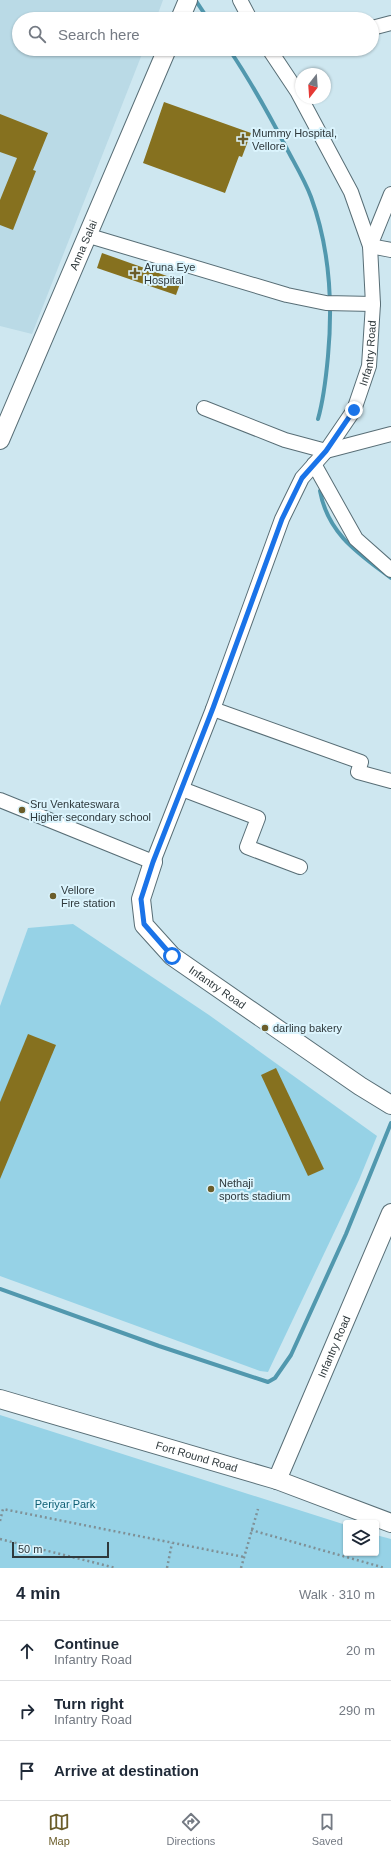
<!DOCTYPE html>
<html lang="en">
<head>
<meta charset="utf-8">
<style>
	:root { --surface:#fff; --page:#f6f6f7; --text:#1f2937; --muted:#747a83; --line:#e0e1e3; --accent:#6b5d2a }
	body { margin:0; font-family:Arial,sans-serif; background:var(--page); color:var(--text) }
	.controls { position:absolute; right:12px; bottom:12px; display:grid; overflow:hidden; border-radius:4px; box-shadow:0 1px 3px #0004 }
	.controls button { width:36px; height:36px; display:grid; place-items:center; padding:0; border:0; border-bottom:1px solid var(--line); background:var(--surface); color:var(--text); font:20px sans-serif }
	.compass { position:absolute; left:295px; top:68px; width:36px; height:36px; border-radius:50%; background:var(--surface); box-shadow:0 1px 3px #0004; rotate:197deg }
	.scale { position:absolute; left:12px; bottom:10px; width:97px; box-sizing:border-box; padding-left:4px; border:2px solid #2f393c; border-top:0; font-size:11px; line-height:14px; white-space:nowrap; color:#2f393c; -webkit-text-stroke:3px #dbf4fd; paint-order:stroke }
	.stop { position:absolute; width:12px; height:12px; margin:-9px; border:3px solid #1a73e8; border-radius:50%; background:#fff }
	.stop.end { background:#1a73e8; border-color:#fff; box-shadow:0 1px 4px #0008 }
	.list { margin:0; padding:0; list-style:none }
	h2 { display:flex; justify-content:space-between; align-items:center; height:52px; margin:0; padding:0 16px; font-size:17px }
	h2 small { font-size:13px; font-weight:400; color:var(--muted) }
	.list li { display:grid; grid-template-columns:26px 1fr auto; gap:12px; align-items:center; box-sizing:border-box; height:60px; padding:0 16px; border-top:1px solid var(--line) }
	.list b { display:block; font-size:15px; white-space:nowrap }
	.list p { margin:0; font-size:13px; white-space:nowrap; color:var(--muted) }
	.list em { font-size:13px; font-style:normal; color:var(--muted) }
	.icon { flex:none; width:22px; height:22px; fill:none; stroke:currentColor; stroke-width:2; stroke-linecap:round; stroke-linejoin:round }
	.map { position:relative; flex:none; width:391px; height:1568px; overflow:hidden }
	.search { position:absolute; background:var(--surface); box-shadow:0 1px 3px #0004; left:12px; right:12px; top:12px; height:44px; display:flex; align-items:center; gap:10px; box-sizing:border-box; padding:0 14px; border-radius:22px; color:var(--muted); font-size:15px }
	.sheet { height:232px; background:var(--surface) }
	nav { display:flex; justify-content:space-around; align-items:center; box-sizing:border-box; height:56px; border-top:1px solid var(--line); background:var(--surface); font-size:11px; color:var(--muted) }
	nav a { display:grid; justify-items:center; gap:2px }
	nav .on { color:var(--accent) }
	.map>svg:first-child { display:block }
	.built { fill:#badae6 }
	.green { fill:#96d2e6 }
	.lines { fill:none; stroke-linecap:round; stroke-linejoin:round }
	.stream { stroke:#5198ae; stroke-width:4 }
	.building { fill:#86711f }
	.minor-casing { stroke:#586e76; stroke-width:16 }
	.major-casing { stroke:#586e76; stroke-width:20 }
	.path { stroke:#7f9096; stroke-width:2.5; stroke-dasharray:2 3; stroke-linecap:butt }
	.minor { stroke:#fff; stroke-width:14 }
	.major { stroke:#fff; stroke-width:18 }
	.route { stroke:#1a73e8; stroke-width:5 }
	.poi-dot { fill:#6b5d2a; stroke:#dbf4fd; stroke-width:1.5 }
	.labels { text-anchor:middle; stroke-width:4; stroke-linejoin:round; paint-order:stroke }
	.poi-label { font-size:11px; fill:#2f393c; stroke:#dbf4fd; text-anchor:start }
	.street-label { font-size:11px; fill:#2f393c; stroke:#dbf4fd }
	.park-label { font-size:11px; fill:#0d5f74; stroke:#dbf4fd }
</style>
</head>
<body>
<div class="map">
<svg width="391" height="1568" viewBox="0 0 391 1568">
	<rect width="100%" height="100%" fill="#cee7f0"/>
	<path class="built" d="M 0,0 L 163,0 L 156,19 L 19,19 L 19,49 L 144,49 L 32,334 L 0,326 Z"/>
	<g class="green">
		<path d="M 73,924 L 209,1015 L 377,1136 L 359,1180 L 268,1372 L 260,1371 L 0,1276 L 0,1006 L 28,928 Z"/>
		<path d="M 0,1415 L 346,1525 L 346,1553 L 376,1553 L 376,1535 L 391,1539 L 391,1568 L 0,1568 Z"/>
	</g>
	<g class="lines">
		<g class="stream">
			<path d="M 196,1 L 208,19"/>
			<path d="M 229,49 C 251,82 270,116 288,151 C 296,166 305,181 311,197 C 330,249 333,302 328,356 C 326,378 324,398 318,419"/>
			<path d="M 320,491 C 328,534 358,553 391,578"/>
			<path d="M 0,1289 L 159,1346 L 268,1382 L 275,1378 L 291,1355 L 346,1234 L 391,1123"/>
		</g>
	</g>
	<g class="building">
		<path d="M 164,102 L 251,133 L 242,157 L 239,156 L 225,193 L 143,163 Z"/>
		<path d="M 0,114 L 48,133 L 33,170 L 36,171 L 13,230 L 0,225 L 0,200 L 17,158 L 0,152 Z"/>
		<path d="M 102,253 L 181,281 L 176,295 L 97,268 Z"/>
		<path d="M 28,1034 L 56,1045 L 0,1179 L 0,1102 Z"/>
		<path d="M 276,1068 L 324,1169 L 308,1176 L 261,1075 Z"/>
	</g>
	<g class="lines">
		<g class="minor-casing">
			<g id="minor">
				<path d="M 240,0 L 250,19"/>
				<path d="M 372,28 L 391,23"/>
				<path d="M 391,194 L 370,246 L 391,250"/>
				<path d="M 86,235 L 287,295 L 326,303 L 373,304"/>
				<path d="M 204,408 L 285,440 L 326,451 L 391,434"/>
				<path d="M 314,464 L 356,539 L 391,570"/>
				<path d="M 213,709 L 361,762 L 358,772 L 391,781"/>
				<path d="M 182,789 L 258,818 L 247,847 L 300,867"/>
				<path id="s1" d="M 0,800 L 153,862 L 213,709 L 282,519 L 302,478 L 326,451 L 354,410 L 369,366 L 373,304 L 370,246 L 351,192 L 297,91 L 269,49"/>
			</g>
		</g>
		<g class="major-casing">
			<g id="major">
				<path d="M 180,19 L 188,0"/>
				<path id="s2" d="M 0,440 L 167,49"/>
				<path id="s3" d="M 153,862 L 141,899 L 144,925 L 172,956 L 360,1086 L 391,1105"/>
				<path id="s4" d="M 0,1399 L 277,1480 L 391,1523"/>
				<path id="s5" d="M 277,1480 L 391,1213"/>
			</g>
		</g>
		<g class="path">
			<path d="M 0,1521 L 3,1509 L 244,1557"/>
			<path d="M 251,1530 L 385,1568"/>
			<path d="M 0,1539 L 116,1568"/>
			<path d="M 167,1568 L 172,1543"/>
			<path d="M 241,1568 L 258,1509"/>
		</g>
		<use href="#minor" class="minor"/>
		<use href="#major" class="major"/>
	</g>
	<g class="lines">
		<path class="route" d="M 172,956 L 144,924 L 141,899 L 153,862 L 213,708 L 282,519 L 302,478 L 326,451 L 354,410"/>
	</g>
	<g class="poi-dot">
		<path d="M241 133h4v4h4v4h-4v4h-4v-4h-4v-4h4z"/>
		<path d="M133 267h4v4h4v4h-4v4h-4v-4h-4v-4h4z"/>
		<circle cx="22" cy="810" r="4"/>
		<circle cx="53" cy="896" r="4"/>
		<circle cx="265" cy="1028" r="4"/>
		<circle cx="211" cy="1189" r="4"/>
	</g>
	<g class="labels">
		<g class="poi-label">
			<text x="252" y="137">Mummy Hospital,<tspan x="252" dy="13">Vellore</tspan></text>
			<text x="144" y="271">Aruna Eye<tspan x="144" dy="13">Hospital</tspan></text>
			<text x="30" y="808">Sru Venkateswara<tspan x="30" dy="13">Higher secondary school</tspan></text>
			<text x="61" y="894">Vellore<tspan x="61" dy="13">Fire station</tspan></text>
			<text x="273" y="1032">darling bakery</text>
			<text x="219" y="1187">Nethaji<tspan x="219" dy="13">sports stadium</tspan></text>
		</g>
		<g class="street-label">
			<text dy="4" stroke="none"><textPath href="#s2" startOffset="212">Anna Salai</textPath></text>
			<text dy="4" stroke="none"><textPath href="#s1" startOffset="722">Infantry Road</textPath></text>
			<text dy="4" stroke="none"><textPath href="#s3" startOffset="162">Infantry Road</textPath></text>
			<text dy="4" stroke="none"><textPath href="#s5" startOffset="145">Infantry Road</textPath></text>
			<text dy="4" stroke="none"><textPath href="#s4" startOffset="205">Fort Round Road</textPath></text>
		</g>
		<g class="park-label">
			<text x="65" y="1508">Periyar Park</text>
		</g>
	</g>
</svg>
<div class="controls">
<button><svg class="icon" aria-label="layers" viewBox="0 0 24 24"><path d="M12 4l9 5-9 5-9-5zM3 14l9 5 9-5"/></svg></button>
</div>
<svg class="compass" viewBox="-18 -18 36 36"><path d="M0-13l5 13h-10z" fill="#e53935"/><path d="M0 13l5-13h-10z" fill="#747a83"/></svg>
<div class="scale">50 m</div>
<div class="stop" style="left:172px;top:956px"></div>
<div class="stop end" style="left:354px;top:410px"></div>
<div class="search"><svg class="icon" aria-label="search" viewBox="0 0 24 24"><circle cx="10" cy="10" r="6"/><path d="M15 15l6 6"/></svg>Search here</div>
</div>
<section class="sheet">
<h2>4 min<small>Walk · 310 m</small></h2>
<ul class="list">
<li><svg class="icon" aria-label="ahead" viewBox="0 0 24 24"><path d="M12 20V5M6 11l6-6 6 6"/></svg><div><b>Continue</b><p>Infantry Road</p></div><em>20 m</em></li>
<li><svg class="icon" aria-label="right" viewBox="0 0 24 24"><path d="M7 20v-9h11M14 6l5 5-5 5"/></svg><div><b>Turn right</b><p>Infantry Road</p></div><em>290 m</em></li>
<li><svg class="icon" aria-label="arrive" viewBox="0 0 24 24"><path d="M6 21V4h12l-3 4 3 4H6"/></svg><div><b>Arrive at destination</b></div></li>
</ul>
</section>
<nav>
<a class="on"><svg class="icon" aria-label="map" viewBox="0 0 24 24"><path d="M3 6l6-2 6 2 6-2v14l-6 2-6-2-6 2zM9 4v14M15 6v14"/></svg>Map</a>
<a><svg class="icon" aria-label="directions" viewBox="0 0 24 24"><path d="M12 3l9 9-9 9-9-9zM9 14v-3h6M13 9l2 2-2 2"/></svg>Directions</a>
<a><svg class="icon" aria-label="saved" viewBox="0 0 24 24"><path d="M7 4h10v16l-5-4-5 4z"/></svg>Saved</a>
</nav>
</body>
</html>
